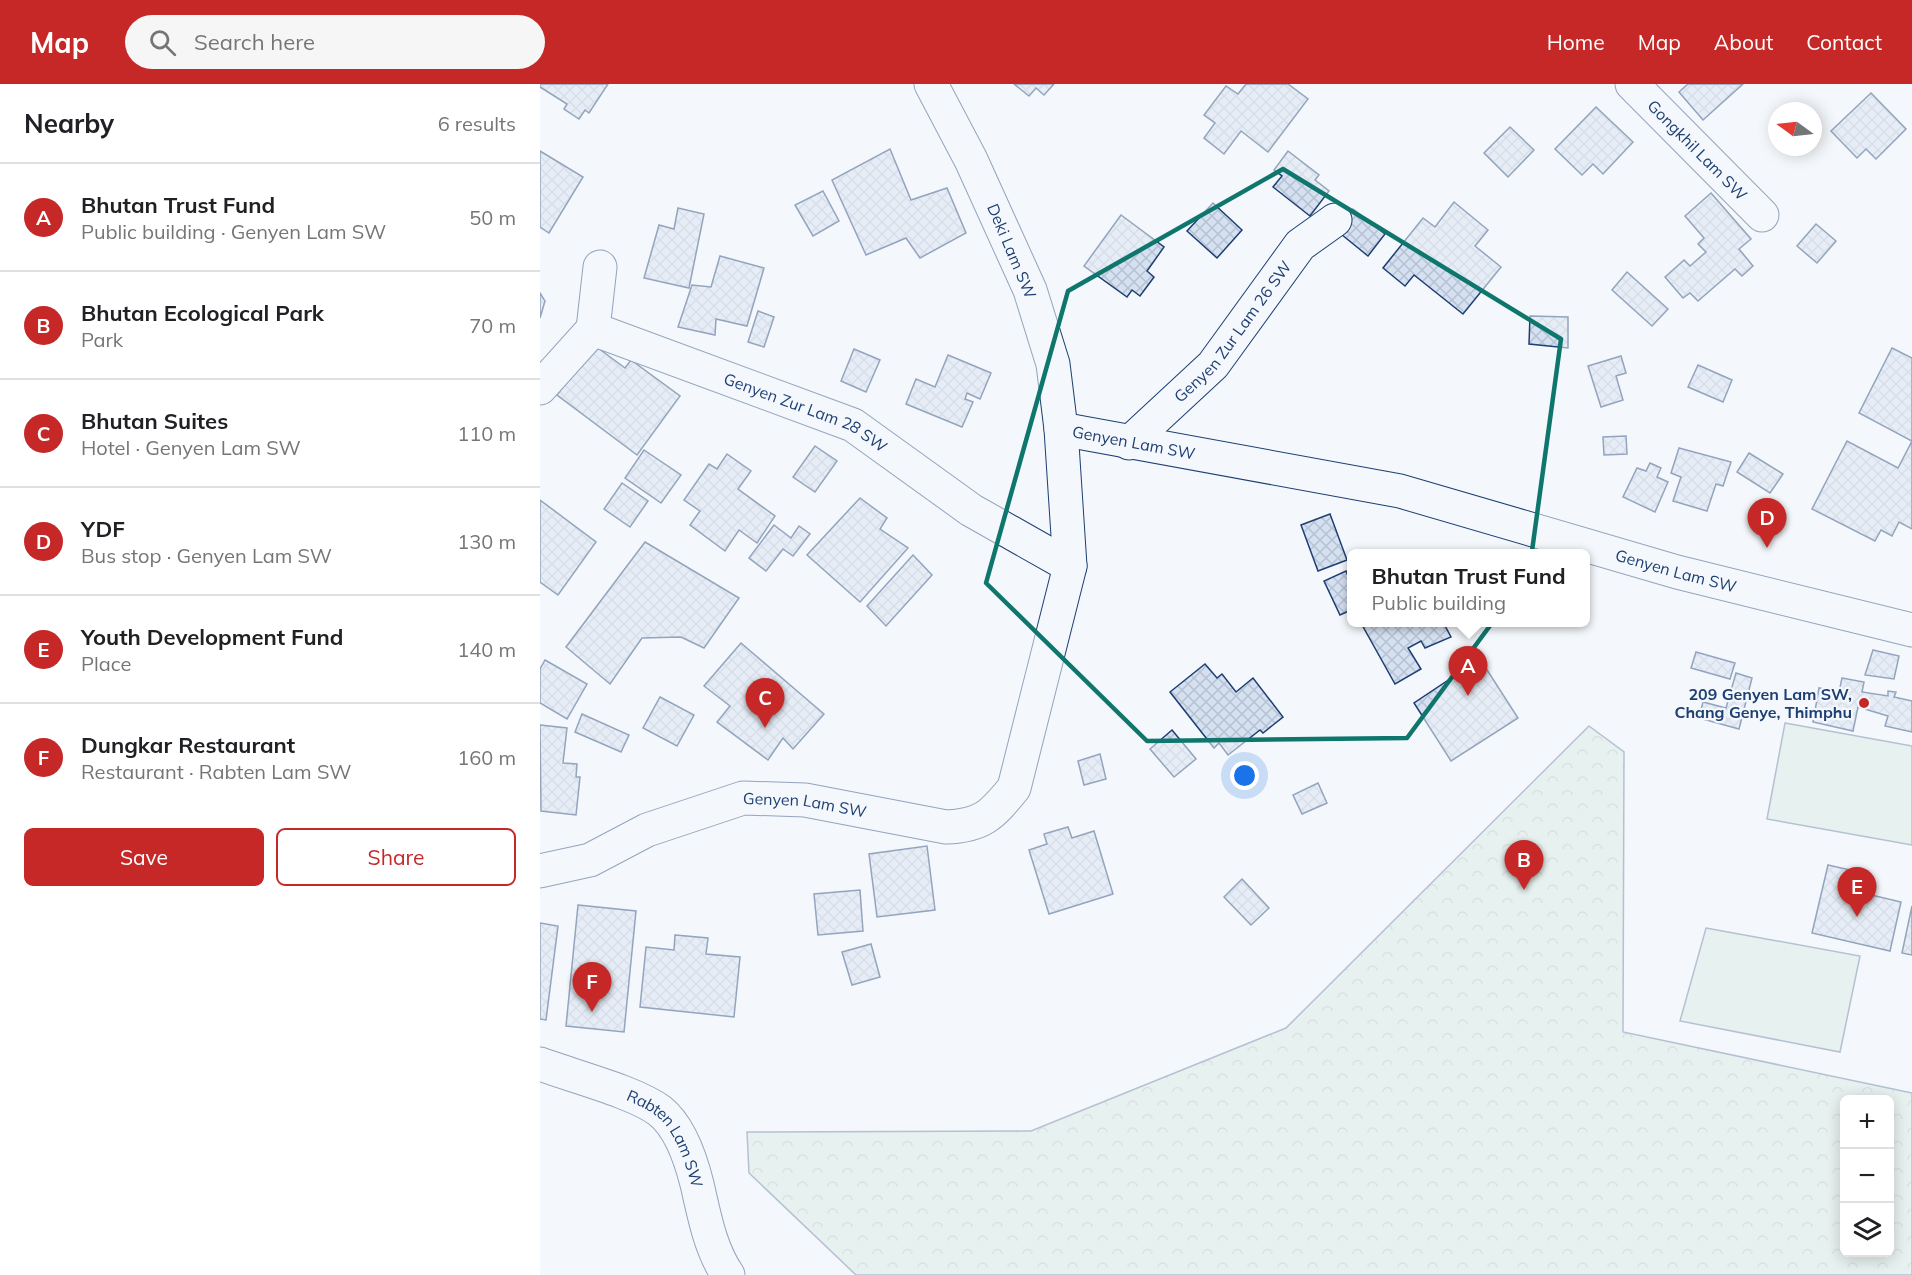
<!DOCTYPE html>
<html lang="en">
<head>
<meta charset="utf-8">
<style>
	:root { --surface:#fff; --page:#f6f6f6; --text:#202124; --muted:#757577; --line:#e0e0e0; --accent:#c62828 }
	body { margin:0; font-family:Mulish,sans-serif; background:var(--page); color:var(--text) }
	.controls { position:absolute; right:18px; bottom:18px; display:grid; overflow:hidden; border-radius:9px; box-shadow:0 3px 15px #0003 }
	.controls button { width:54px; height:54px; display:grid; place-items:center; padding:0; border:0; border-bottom:2px solid var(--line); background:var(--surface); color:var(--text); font:30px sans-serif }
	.compass { position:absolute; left:1228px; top:18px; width:54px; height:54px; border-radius:50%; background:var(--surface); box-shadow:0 3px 15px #0003; rotate:285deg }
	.you { position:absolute; left:705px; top:692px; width:21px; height:21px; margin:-15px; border:4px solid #fff; border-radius:50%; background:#1a73e8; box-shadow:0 0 0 9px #1a73e833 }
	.badge { display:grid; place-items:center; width:39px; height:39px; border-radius:50%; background:var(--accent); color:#fff; font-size:20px; font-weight:700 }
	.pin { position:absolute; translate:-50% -50px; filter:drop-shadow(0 2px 3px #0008) }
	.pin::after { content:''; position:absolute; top:32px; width:21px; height:18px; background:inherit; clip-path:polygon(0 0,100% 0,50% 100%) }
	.popup { position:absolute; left:807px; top:465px; width:243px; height:78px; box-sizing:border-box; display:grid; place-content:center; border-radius:9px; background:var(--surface); filter:drop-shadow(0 2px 4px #0005); font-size:20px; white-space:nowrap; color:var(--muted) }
	.popup b { font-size:22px; color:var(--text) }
	.popup::after { content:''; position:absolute; left:50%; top:100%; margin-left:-12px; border:12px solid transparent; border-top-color:var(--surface) }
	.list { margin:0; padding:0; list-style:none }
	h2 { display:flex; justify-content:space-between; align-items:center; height:78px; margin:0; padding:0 24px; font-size:26px }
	h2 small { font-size:20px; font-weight:400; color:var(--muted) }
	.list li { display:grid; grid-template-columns:39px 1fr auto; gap:18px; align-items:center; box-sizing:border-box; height:108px; padding:0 24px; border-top:2px solid var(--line) }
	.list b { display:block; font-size:22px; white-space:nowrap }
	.list p { margin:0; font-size:20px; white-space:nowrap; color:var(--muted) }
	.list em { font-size:20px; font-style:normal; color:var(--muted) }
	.actions { display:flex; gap:12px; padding:18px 24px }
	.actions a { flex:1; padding:14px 0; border:2px solid var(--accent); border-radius:9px; text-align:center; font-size:21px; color:var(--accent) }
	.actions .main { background:var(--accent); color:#fff }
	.icon { flex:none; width:33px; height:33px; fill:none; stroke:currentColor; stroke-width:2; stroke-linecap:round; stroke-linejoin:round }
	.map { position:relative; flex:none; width:1372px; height:1191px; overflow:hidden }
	header { display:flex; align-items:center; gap:36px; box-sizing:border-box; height:84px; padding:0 30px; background:var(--accent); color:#fff }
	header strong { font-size:28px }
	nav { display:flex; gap:33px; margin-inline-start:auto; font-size:21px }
	.search { width:420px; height:54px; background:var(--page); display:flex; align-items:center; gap:15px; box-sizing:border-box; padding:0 21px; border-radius:33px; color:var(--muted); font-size:22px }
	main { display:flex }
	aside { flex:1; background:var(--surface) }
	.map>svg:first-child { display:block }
	.grass { fill:#d7e8df; stroke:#687fa3; stroke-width:1.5 }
	.park { fill:url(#park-crowns); stroke:#687fa3; stroke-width:1.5; fill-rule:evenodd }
	.building { fill:url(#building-cross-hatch); stroke:#1d3f73; stroke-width:1.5 }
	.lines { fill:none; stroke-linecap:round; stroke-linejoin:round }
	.minor-casing { stroke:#1d3f73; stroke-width:35 }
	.major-casing { stroke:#1d3f73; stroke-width:35 }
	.minor { stroke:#f4f7fb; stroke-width:33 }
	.major { stroke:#f4f7fb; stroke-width:33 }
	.marked { fill:none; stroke:#0f766e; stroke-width:4.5; stroke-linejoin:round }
	.poi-dot { fill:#c62828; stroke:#f4f7fb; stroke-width:2 }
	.labels { text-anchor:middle; stroke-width:4.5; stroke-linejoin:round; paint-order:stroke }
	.street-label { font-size:16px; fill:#1d3f73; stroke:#f4f7fb }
	.poi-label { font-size:16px; font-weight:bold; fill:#1d3f73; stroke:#f4f7fb; text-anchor:end }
</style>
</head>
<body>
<header>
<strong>Map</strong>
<div class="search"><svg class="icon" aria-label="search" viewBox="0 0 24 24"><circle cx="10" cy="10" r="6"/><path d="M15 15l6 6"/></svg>Search here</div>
<nav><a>Home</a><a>Map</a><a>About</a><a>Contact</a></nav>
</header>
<main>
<aside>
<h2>Nearby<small>6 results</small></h2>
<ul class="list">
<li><span class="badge">A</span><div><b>Bhutan Trust Fund</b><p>Public building · Genyen Lam SW</p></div><em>50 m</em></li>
<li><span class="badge">B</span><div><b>Bhutan Ecological Park</b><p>Park</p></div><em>70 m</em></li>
<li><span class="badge">C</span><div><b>Bhutan Suites</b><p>Hotel · Genyen Lam SW</p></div><em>110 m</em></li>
<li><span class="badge">D</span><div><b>YDF</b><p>Bus stop · Genyen Lam SW</p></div><em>130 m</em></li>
<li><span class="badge">E</span><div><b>Youth Development Fund</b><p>Place</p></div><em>140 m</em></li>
<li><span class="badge">F</span><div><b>Dungkar Restaurant</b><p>Restaurant · Rabten Lam SW</p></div><em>160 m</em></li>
</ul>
<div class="actions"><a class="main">Save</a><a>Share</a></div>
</aside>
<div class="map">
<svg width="1372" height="1191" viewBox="0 0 1372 1191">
	<defs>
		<pattern id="park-crowns" width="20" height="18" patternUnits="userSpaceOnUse" patternTransform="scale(1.5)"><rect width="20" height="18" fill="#d7e8df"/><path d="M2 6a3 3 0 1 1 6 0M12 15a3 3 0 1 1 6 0" fill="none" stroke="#b8c8c3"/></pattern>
		<pattern id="building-cross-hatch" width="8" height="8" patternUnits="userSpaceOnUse" patternTransform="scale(1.5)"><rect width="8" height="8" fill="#d5e0f0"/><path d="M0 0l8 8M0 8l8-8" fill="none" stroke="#b6c1d1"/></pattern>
	</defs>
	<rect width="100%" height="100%" fill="#f4f7fb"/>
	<g class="grass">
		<path d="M 1245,639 L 1372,662 L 1372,761 L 1227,735 Z"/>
		<path d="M 1166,844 L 1320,872 L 1300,968 L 1140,937 Z"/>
	</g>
	<path class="park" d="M 1049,642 L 1084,668 L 1083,948 L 1372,1009 L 1372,1191 L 316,1191 L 209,1089 L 207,1048 L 491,1047 L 746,944 ZM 1304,1016 L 1350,1016 L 1350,1168 L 1304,1168 Z"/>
	<g class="building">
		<path d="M 0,0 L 68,0 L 49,29 L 45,26 L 39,35 L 24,25 L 27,20 L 0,3 Z"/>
		<path d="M 474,0 L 514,0 L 504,11 L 496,4 L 489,12 Z"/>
		<path d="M 706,0 L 748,0 L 768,15 L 728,68 L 701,47 L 684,70 L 664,54 L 675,39 L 664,31 L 686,2 L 698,10 Z"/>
		<path d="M 1148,0 L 1203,0 L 1163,36 L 1139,8 Z"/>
		<path d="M 1331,9 L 1366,45 L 1336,75 L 1326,65 L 1317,74 L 1291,47 Z"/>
		<path d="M 1056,23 L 1093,58 L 1063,90 L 1053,80 L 1042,91 L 1015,65 Z"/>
		<path d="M 970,43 L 994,66 L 968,93 L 944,69 Z"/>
		<path d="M 350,65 L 371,116 L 407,104 L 426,149 L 380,174 L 366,154 L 326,171 L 292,96 Z"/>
		<path d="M 0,67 L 43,93 L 9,149 L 0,143 Z"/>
		<path d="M 748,67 L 779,91 L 775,96 L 789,107 L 770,132 L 733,103 L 742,92 L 734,86 Z"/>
		<path d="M 283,107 L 299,137 L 273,152 L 255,121 Z"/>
		<path d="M 1171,109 L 1211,155 L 1199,165 L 1213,182 L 1202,192 L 1195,185 L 1158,217 L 1150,209 L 1143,214 L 1125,193 L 1144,176 L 1150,182 L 1166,168 L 1158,160 L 1164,154 L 1145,132 Z"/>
		<path d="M 914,118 L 948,146 L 935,162 L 961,183 L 923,230 L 874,191 L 865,202 L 843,184 L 883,134 L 895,143 Z"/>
		<path d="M 673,119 L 702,146 L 677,174 L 647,147 Z"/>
		<path d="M 138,124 L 164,130 L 149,204 L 104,194 L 119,141 L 134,145 Z"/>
		<path d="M 813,125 L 845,150 L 828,172 L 796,146 Z"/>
		<path d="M 581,131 L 624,163 L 607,187 L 614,193 L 600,212 L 592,206 L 587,213 L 544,182 Z"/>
		<path d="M 1276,140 L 1296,157 L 1277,179 L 1257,162 Z"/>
		<path d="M 180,172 L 224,184 L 207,242 L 176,235 L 175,251 L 138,243 L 152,201 L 171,203 Z"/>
		<path d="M 1087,188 L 1128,225 L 1112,242 L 1072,206 Z"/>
		<path d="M 0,209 L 5,217 L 0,234 Z"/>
		<path d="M 218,227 L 234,233 L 224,263 L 208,258 Z"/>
		<path d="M 990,232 L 1028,233 L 1028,264 L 989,260 Z"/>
		<path d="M 54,261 L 85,284 L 91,276 L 140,312 L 97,371 L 17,311 Z"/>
		<path d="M 1352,264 L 1372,274 L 1372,445 L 1359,438 L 1352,452 L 1341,446 L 1335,457 L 1272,425 L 1307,357 L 1358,384 L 1372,357 L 1319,329 Z"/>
		<path d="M 314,265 L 340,276 L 326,308 L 301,297 Z"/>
		<path d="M 408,271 L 451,289 L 440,315 L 427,309 L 425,315 L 433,318 L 422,343 L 366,320 L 376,295 L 395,303 Z"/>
		<path d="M 1081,272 L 1086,289 L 1076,292 L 1083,316 L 1061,323 L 1048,282 Z"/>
		<path d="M 1158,281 L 1192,296 L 1183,318 L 1148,303 Z"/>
		<path d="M 1086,352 L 1087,370 L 1064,371 L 1063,353 Z"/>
		<path d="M 275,362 L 297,377 L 275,408 L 253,393 Z"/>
		<path d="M 1139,364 L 1191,378 L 1183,402 L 1176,400 L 1167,427 L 1133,417 L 1141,393 L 1131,389 Z"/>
		<path d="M 104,366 L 141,391 L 121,419 L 85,394 Z"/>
		<path d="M 1209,369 L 1243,390 L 1230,409 L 1197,388 Z"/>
		<path d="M 187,370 L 211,387 L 198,405 L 235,432 L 217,459 L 199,446 L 185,467 L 150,441 L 160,427 L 144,416 L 169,380 L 177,385 Z"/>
		<path d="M 1110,379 L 1121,384 L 1117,393 L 1128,398 L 1115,428 L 1083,413 L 1097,384 L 1106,387 Z"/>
		<path d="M 82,399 L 108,417 L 90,443 L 64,425 Z"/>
		<path d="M 320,414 L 347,434 L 340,445 L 368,464 L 320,518 L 267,471 Z"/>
		<path d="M 0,416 L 56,458 L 18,511 L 0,498 Z"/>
		<path d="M 790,430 L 807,476 L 778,487 L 761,441 Z"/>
		<path d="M 234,441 L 251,454 L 259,442 L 270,450 L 253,472 L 243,465 L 226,487 L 209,474 Z"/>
		<path d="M 105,458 L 199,514 L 164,564 L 141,553 L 102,554 L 70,600 L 26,563 Z"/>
		<path d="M 373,471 L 392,491 L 346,542 L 327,522 Z"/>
		<path d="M 806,487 L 811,499 L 811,526 L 800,531 L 784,497 Z"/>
		<path d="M 903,538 L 911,553 L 885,564 L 881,557 L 868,564 L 881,585 L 855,600 L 821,539 Z"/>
		<path d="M 201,559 L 284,630 L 253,665 L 243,654 L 228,676 L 177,638 L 190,622 L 164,602 Z"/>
		<path d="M 1333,566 L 1359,572 L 1354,595 L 1325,591 Z"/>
		<path d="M 1156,568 L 1195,579 L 1190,595 L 1151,584 Z"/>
		<path d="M 940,575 L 978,634 L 911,677 L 874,619 Z"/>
		<path d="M 5,576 L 47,600 L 27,635 L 0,619 L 0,585 Z"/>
		<path d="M 665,580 L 677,594 L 682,590 L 696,608 L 713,594 L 743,633 L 723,649 L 720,646 L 688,671 L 679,659 L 674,664 L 630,608 Z"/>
		<path d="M 1196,589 L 1212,594 L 1199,645 L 1159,634 L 1163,618 L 1186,624 Z"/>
		<path d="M 1302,594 L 1324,598 L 1322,608 L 1348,612 L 1348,607 L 1356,608 L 1354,613 L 1372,617 L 1372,648 L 1345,642 L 1348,632 L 1318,623 L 1313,647 L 1273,638 L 1279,604 L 1299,608 Z"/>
		<path d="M 120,613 L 154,631 L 137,662 L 103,644 Z"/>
		<path d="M 42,630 L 89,651 L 81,668 L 35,648 Z"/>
		<path d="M 0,641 L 27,644 L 23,679 L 37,680 L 36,693 L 40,693 L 36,731 L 1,727 Z"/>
		<path d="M 632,646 L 656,675 L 634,693 L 610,665 Z"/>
		<path d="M 560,670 L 566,695 L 544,701 L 538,677 Z"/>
		<path d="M 778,699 L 787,719 L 762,730 L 753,711 Z"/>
		<path d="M 528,743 L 532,754 L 554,747 L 573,810 L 509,830 L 489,766 L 507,760 L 504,750 Z"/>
		<path d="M 387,762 L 395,826 L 337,833 L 329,770 Z"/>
		<path d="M 1288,781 L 1328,790 L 1323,809 L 1361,818 L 1350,867 L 1272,849 Z"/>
		<path d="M 702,795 L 729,824 L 711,841 L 684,813 Z"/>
		<path d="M 320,806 L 323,847 L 278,851 L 274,810 Z"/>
		<path d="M 38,821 L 96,827 L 84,948 L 26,942 Z"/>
		<path d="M 1372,822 L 1372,871 L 1362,869 Z"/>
		<path d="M 0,839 L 18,842 L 6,936 L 0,935 Z"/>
		<path d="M 135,851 L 168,854 L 166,870 L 200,873 L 194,933 L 100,923 L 106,863 L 134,866 Z"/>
		<path d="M 331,860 L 340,893 L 312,901 L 302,868 Z"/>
	</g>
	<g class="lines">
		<g class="minor-casing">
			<g id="minor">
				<path id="s1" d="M 1092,0 L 1222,131"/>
				<path d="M 53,245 L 60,183"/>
				<path id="s2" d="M 0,304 L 53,245 L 313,341 L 431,426 L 530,482"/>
				<path id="s3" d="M 589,359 L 673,281 L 760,161 L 795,136"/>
			</g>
		</g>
		<g class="major-casing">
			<g id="major">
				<path id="s4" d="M 521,345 L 860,407 L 1137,488 L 1372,546"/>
				<path id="s5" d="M 0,787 L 50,776 L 107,746 L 203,714 L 265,716 L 406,743 C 442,742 452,731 474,704 L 530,482 L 521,345 L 513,280 L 490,206 L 431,76 L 391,0"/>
				<path id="s6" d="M 0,980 C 32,992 95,1008 120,1027 C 140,1043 151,1076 157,1100 C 164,1130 170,1165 188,1191"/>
			</g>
		</g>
		<use href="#minor" class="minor"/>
		<use href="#major" class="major"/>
	</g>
	<path d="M0 0H1372V1191H0ZM 743,85 L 1021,255 L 989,489 L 867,654 L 607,657 L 446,499 L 528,207 Z" fill="#f4f7fb" fill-opacity=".55" fill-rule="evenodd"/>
	<path class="marked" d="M 743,85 L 1021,255 L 989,489 L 867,654 L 607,657 L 446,499 L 528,207 Z"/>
	<circle class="poi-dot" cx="1324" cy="619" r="6"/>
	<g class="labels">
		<g class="street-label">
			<text dy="6" stroke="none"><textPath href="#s1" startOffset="93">Gongkhil Lam SW</textPath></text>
			<text transform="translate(472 167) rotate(67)" y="6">Deki Lam SW</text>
			<text dy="6" stroke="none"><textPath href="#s3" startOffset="153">Genyen Zur Lam 26 SW</textPath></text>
			<text dy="6" stroke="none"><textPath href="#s2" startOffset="308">Genyen Zur Lam 28 SW</textPath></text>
			<text dy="6" stroke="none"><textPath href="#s4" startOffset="74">Genyen Lam SW</textPath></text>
			<text dy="6" stroke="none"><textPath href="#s4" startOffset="632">Genyen Lam SW</textPath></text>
			<text dy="6" stroke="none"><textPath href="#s5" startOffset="279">Genyen Lam SW</textPath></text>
			<text dy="6" stroke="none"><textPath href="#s6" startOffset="154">Rabten Lam SW</textPath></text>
		</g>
		<g class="poi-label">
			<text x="1312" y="616">209 Genyen Lam SW,<tspan x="1312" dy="18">Chang Genye, Thimphu</tspan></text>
		</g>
	</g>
</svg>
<div class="controls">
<button>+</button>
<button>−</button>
<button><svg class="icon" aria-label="layers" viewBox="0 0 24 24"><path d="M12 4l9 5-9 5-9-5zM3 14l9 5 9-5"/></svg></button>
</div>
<svg class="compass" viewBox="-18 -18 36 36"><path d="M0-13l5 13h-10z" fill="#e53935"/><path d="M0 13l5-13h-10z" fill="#757577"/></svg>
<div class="you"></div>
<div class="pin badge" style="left:928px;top:612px">A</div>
<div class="popup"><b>Bhutan Trust Fund</b>Public building</div>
<div class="pin badge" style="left:984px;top:806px">B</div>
<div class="pin badge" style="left:225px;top:644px">C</div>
<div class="pin badge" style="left:1227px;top:464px">D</div>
<div class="pin badge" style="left:1317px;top:833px">E</div>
<div class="pin badge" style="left:52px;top:928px">F</div>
</div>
</main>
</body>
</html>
